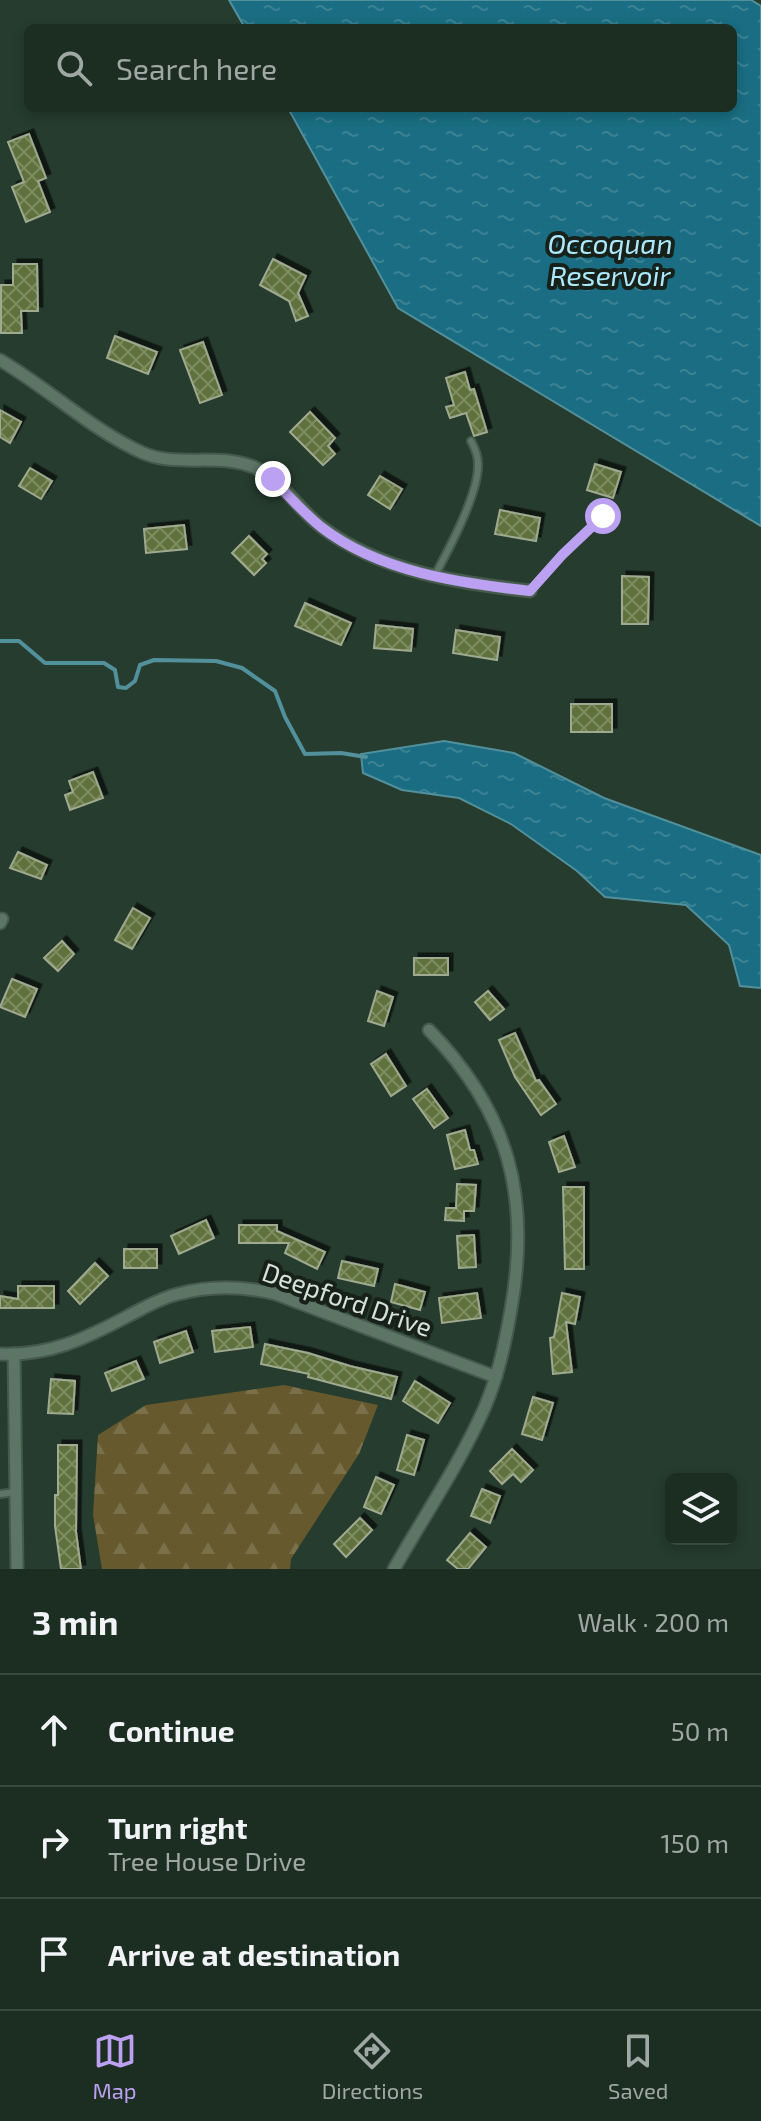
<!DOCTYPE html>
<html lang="en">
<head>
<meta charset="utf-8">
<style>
	:root { --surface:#1c2d22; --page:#25352a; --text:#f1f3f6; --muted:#a0a8a5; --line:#3a4940; --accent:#bca0f2 }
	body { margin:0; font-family:"Exo 2",sans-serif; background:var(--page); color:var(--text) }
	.controls { position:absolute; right:24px; bottom:24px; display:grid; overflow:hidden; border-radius:12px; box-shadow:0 4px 12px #0003 }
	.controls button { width:72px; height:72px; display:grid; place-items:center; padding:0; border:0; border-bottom:2px solid var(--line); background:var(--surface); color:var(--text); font:40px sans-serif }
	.stop { position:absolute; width:24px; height:24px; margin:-18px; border:6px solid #bca0f2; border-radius:50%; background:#fff }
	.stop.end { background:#bca0f2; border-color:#fff; box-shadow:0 2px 8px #0008 }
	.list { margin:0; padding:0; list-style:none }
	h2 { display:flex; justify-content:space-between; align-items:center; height:104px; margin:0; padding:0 32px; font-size:34px }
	h2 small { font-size:26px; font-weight:400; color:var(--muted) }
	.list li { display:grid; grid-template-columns:52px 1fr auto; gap:24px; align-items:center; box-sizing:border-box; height:112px; padding:0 32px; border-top:2px solid var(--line) }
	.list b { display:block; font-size:30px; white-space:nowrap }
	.list p { margin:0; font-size:26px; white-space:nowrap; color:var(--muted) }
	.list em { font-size:26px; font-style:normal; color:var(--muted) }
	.icon { flex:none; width:44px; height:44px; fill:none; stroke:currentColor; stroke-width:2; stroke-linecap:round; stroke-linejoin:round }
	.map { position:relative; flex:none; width:761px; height:1569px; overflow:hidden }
	.search { position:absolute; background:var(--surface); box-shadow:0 4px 12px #0003; left:24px; right:24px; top:24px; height:88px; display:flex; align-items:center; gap:20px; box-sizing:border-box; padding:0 28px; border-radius:12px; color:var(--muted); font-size:30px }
	.sheet { height:440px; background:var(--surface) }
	nav { display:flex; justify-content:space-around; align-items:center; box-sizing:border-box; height:112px; border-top:2px solid var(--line); background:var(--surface); font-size:22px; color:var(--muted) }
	nav a { display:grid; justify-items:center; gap:4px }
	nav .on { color:var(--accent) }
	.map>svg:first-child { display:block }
	.forest { fill:url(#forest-firs) }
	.water { fill:url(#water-ripples); stroke:#52909c; stroke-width:2 }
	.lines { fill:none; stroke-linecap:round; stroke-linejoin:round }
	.stream { stroke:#52909c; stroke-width:4 }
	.building { fill:url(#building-cross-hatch); stroke:#a0aa90; stroke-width:2; filter:url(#shadow) }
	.lane-casing { stroke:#45594d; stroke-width:10 }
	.street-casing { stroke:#45594d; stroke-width:15 }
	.lane { stroke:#5c7565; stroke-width:6 }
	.street { stroke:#5c7565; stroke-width:11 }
	.route { stroke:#bca0f2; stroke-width:10 }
	.labels { text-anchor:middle; stroke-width:8; stroke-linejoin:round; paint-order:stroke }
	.street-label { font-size:26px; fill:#d6e3da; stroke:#17211a }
	.water-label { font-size:28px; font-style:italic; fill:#ace9fc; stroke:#17211a }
</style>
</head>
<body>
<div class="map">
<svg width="761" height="1569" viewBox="0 0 761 1569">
	<defs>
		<pattern id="forest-firs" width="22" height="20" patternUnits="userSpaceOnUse" patternTransform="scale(2)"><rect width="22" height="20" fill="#65592d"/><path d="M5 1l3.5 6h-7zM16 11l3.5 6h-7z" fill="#7a714b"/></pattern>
		<pattern id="water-ripples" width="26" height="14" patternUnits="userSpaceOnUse" patternTransform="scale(2)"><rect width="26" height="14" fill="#1a6d82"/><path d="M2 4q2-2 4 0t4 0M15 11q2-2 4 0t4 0" fill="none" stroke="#3b8293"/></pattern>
		<pattern id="building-cross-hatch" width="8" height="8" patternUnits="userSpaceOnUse" patternTransform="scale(2)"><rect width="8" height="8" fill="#5f723c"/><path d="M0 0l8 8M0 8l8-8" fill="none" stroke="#7d8d61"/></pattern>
		<filter id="shadow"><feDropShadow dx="4.5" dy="-4.5" stdDeviation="0" flood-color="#0009"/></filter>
	</defs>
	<rect width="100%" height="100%" fill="#263c2e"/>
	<path class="forest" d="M 284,1385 L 378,1405 L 359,1454 L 291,1559 L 290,1569 L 102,1569 L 93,1515 L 98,1435 L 146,1405 Z"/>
	<g class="water">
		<path d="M 229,0 L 751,0 L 761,6 L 761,526 L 398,308 L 288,108 L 733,108 L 733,28 L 245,28 Z"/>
		<path d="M 444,741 L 514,753 L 604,798 L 761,855 L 761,988 L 740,986 L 729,945 L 686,905 L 605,897 L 577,871 L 511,824 L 459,798 L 402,790 L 363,773 L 361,754 Z"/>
	</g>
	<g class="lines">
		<path class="stream" d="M 0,641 L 19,641 L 45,663 L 104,663 L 115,670 L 118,687 L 126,688 L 135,681 L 140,665 L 154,660 L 216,661 L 242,668 L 275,691 L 285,717 L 305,754 L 341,753 L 366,757"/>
	</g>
	<g class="building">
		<path d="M 29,134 L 46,178 L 38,181 L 50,212 L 26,222 L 12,187 L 24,182 L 8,142 Z"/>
		<path d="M 273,259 L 306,276 L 298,293 L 308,316 L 296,321 L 289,301 L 260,285 Z"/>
		<path d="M 13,264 L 37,264 L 38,311 L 21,311 L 22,333 L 1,333 L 1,285 L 13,285 Z"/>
		<path d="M 115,336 L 157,352 L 148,374 L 107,358 Z"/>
		<path d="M 203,342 L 222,395 L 200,403 L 180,350 Z"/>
		<path d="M 465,372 L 470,390 L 474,389 L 487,432 L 474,436 L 466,413 L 450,418 L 446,407 L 454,405 L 446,378 Z"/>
		<path d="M 0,410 L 21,422 L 10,443 L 0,437 Z"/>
		<path d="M 310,412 L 335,438 L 328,446 L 335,454 L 323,465 L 290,432 Z"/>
		<path d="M 595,464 L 621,472 L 613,498 L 587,490 Z"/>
		<path d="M 30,468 L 52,481 L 41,499 L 19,486 Z"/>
		<path d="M 380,476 L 402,489 L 390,509 L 368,495 Z"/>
		<path d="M 500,510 L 540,518 L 536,541 L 495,534 Z"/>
		<path d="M 184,525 L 187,549 L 146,553 L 144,529 Z"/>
		<path d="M 249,536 L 267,554 L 262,559 L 266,563 L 254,575 L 232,553 Z"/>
		<path d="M 622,576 L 649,577 L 648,624 L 622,624 Z"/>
		<path d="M 305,603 L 351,623 L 341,645 L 295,626 Z"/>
		<path d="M 376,625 L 413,629 L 411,651 L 374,648 Z"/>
		<path d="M 456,630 L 500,637 L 497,660 L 453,653 Z"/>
		<rect x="571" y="704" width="41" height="28"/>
		<path d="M 93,772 L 103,798 L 70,810 L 65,795 L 73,792 L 69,781 Z"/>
		<path d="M 18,852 L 47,865 L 41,879 L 10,868 Z"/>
		<path d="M 133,908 L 150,918 L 132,949 L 115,940 Z"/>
		<path d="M 62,941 L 74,954 L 58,971 L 44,958 Z"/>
		<rect x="414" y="958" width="34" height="17"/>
		<path d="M 12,979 L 37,989 L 25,1017 L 0,1007 Z"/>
		<path d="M 377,991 L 393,997 L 384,1026 L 368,1021 Z"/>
		<path d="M 488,991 L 504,1009 L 490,1020 L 475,1002 Z"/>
		<path d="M 515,1033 L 536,1081 L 539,1080 L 556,1104 L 541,1115 L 515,1077 L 499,1040 Z"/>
		<path d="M 386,1054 L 406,1086 L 391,1096 L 371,1064 Z"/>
		<path d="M 427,1089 L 448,1118 L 434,1128 L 413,1099 Z"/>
		<path d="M 465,1130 L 470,1150 L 474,1150 L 478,1164 L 455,1169 L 447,1135 Z"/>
		<path d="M 564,1136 L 575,1167 L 559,1172 L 549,1142 Z"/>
		<path d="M 457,1184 L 476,1185 L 474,1211 L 464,1211 L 464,1221 L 445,1220 L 446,1208 L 456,1208 Z"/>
		<path d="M 563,1187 L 584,1187 L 584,1269 L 565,1269 Z"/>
		<path d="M 206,1220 L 214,1238 L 179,1254 L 171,1236 Z"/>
		<path d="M 239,1225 L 277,1225 L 277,1231 L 325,1252 L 317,1269 L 285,1253 L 289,1243 L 239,1243 Z"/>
		<path d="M 474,1235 L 476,1267 L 459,1268 L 457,1236 Z"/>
		<rect x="124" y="1249" width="33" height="19"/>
		<path d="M 342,1261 L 378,1269 L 374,1286 L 338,1278 Z"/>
		<path d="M 95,1263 L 108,1276 L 80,1304 L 68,1291 Z"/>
		<path d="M 395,1284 L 425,1292 L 420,1310 L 391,1302 Z"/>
		<path d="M 18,1286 L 54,1286 L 54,1308 L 0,1308 L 0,1296 L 18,1299 Z"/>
		<path d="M 477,1293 L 481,1318 L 442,1323 L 439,1298 Z"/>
		<path d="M 562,1293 L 580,1297 L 575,1324 L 566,1322 L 572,1372 L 553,1374 L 550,1338 L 554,1337 Z"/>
		<path d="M 250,1327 L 253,1347 L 215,1352 L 212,1331 Z"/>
		<path d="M 186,1331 L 193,1352 L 160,1363 L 154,1342 Z"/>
		<path d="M 265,1344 L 308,1353 L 350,1366 L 397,1377 L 391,1399 L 308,1377 L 309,1374 L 261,1364 Z"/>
		<path d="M 136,1361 L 144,1379 L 112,1391 L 105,1373 Z"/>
		<path d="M 51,1379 L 75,1381 L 73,1414 L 48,1413 Z"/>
		<path d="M 415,1381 L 450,1403 L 438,1423 L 403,1401 Z"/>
		<path d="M 533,1397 L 553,1403 L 542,1440 L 522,1434 Z"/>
		<path d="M 407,1435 L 424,1440 L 414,1475 L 397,1470 Z"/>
		<path d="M 58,1445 L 77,1445 L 76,1532 L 81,1569 L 61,1569 L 55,1526 L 55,1495 L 58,1495 Z"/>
		<path d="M 512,1449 L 533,1470 L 521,1482 L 513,1474 L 502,1484 L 490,1471 Z"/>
		<path d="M 376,1477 L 394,1485 L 381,1514 L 364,1507 Z"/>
		<path d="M 482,1489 L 500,1496 L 490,1523 L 471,1516 Z"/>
		<path d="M 360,1518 L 372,1530 L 346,1557 L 334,1544 Z"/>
		<path d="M 470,1533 L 486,1547 L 468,1569 L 458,1569 L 447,1560 Z"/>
	</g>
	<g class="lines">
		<g class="lane-casing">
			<g id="lane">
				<path d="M 435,575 C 449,549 479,493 478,464 C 478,456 475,448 471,441"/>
				<path d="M 530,591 L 563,554 L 603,516"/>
				<path d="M 0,1494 L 16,1492"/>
			</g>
		</g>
		<g class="street-casing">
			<g id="street">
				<path d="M 0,360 C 48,388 93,431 143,453 C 178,468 221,452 256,468 C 283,481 299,511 323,528 C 382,572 459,583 530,591"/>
				<path d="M 0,923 L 2,919"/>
				<path d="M 0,1354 C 49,1356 85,1339 128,1316 C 144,1308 160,1298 178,1294 C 211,1285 243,1286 276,1294 L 496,1377"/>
				<path d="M 14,1354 L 17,1569"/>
				<path d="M 394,1569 C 424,1516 459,1465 484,1409 C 498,1377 505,1344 511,1309 C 531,1197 509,1112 429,1030"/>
			</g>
		</g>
		<use href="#lane" class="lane"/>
		<use href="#street" class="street"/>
	</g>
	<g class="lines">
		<path class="route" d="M 273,479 C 288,496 303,512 321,527 C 379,572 459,583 530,591 L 563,554 L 603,516"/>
	</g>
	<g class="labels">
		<g class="street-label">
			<text transform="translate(347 1300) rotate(19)" y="9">Deepford Drive</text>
		</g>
		<g class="water-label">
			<text x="610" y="254">Occoquan<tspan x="610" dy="32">Reservoir</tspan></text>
		</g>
	</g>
</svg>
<div class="controls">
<button><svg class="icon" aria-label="layers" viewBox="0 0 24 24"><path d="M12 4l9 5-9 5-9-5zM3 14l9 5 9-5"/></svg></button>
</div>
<div class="stop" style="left:603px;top:516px"></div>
<div class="stop end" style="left:273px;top:479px"></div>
<div class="search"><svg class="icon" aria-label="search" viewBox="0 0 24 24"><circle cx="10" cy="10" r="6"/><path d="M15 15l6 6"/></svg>Search here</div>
</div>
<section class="sheet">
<h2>3 min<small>Walk · 200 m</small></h2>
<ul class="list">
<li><svg class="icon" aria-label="ahead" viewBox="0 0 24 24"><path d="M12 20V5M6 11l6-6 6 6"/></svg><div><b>Continue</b></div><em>50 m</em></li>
<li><svg class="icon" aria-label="right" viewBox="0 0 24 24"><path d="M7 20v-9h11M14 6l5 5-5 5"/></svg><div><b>Turn right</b><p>Tree House Drive</p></div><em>150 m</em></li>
<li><svg class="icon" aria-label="arrive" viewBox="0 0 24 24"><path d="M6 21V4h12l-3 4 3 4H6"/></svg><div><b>Arrive at destination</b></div></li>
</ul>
</section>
<nav>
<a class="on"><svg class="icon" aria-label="map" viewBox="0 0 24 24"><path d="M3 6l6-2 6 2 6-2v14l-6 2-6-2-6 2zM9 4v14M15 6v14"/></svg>Map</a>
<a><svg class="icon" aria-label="directions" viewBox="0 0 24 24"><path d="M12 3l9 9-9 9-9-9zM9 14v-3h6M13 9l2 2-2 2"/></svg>Directions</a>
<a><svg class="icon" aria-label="saved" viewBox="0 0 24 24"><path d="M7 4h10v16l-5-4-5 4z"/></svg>Saved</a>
</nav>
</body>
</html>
